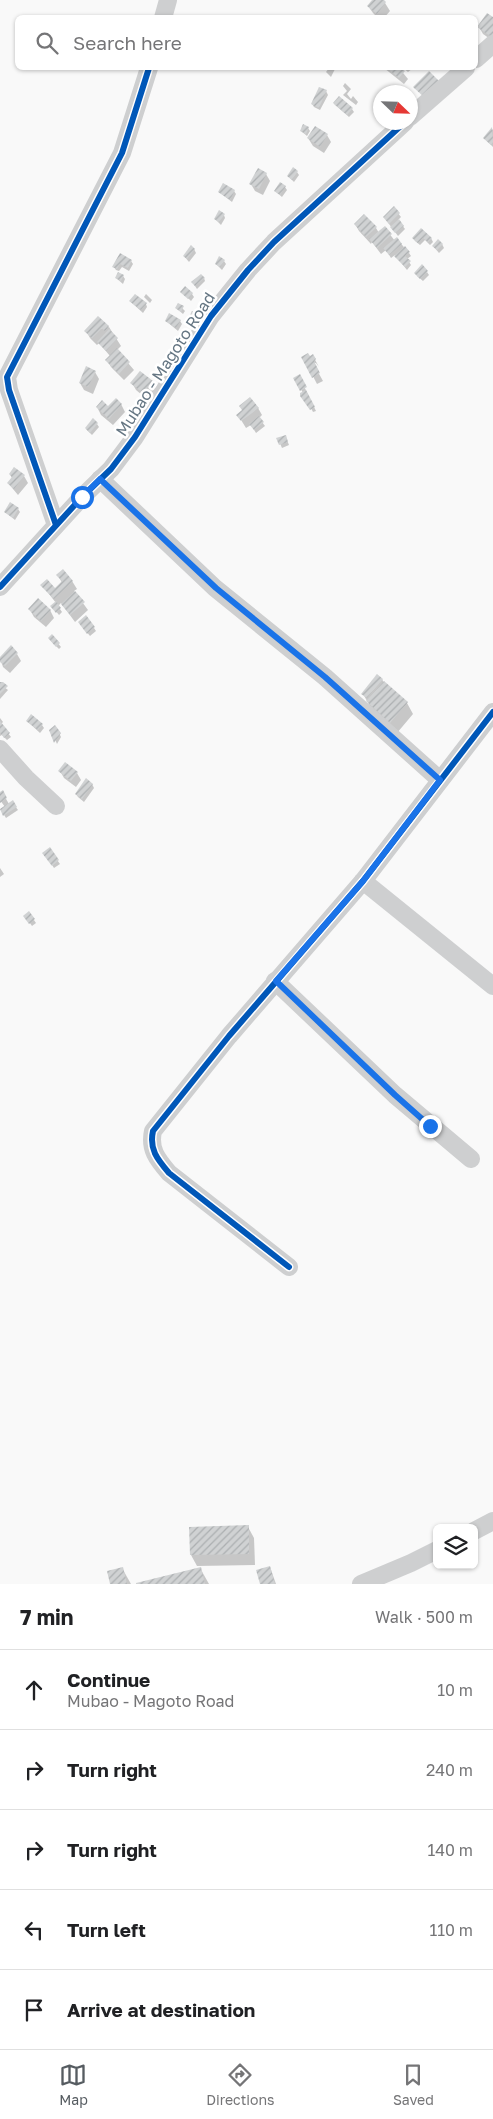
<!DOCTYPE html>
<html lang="en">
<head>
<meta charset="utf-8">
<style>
	:root { --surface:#fff; --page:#f2f2f2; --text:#202124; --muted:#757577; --line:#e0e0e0; --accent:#565c61 }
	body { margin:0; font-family:"Golos Text",sans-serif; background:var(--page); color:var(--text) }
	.controls { position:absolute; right:15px; bottom:15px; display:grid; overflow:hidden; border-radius:8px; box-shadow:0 1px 4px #0004 }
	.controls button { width:45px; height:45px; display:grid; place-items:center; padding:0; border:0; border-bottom:1px solid var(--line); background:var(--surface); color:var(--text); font:25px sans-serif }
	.compass { position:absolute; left:373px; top:85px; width:45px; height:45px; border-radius:50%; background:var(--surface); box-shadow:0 1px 4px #0004; rotate:113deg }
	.stop { position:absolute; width:15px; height:15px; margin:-11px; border:4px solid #1a73e8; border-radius:50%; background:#fff }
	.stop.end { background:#1a73e8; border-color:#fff; box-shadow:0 1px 5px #0008 }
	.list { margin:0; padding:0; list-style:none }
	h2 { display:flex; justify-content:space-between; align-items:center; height:65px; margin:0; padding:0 20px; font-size:21px }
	h2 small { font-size:16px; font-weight:400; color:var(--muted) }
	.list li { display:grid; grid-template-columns:32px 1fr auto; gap:15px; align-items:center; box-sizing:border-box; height:80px; padding:0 20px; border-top:1px solid var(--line) }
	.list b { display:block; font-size:19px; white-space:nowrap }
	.list p { margin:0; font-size:16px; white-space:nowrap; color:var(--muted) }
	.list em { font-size:16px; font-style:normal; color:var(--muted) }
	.icon { flex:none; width:28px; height:28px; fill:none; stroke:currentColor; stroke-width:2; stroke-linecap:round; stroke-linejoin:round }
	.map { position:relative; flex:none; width:493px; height:1584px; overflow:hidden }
	.search { position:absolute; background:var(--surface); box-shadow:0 1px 4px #0004; left:15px; right:15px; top:15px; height:55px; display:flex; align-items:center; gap:12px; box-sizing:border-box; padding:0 18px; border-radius:8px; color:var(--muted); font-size:19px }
	.sheet { height:465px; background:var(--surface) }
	nav { display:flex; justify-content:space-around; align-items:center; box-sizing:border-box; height:70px; border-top:1px solid var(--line); background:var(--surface); font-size:14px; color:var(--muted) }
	nav a { display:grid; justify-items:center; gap:2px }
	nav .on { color:var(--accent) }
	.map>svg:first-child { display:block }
	.shadow { fill:#0003 }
	.building { fill:url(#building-hatch) }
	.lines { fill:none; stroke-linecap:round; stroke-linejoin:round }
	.minor { stroke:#cecfd0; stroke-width:18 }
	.cycleway-casing { stroke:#fff; stroke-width:9 }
	.cycleway { stroke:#0057b8; stroke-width:6 }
	.route { stroke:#1a73e8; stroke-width:6 }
	.labels { text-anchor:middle; stroke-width:5; stroke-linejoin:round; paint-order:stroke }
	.street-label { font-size:16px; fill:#657683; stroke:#fff }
</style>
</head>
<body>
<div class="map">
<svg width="493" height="1584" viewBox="0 0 493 1584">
	<defs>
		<pattern id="building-hatch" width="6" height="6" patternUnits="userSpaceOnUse" patternTransform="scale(1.25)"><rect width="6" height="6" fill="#d0d2d3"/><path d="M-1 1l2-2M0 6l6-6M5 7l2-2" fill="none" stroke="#acafb1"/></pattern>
	</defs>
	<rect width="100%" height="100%" fill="#f9f9f9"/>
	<g class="shadow">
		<path d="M 373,0 L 382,0 L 385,3 L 390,11 L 384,18 L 378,18 L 373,13 L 368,6 Z"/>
		<path d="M 493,19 L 493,41 L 483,34 L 479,27 Z"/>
		<path d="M 329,68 L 335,69 L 331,77 L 326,72 Z"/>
		<path d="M 384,68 L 399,68 L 408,79 L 404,84 Z"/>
		<path d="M 403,68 L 413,68 L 408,72 Z"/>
		<path d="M 345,83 L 351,89 L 347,94 L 351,99 L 353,96 L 358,102 L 356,105 L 343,95 L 347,91 L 343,86 Z"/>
		<path d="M 326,91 L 328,95 L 320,110 L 314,107 L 312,104 Z"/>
		<path d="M 334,104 L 352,109 L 354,112 L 349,117 Z"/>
		<path d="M 308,128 L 310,131 L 307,136 L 301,131 Z"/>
		<path d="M 492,129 L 493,130 L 493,147 L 484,138 Z"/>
		<path d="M 327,135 L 331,142 L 324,153 L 313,146 L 308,138 Z"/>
		<path d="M 297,172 L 299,175 L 294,182 L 288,176 Z"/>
		<path d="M 266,174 L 270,181 L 263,195 L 255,191 L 251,184 Z"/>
		<path d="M 285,187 L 287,190 L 282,197 L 275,191 Z"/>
		<path d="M 234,191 L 236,194 L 232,202 L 219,192 Z"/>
		<path d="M 394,208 L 401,217 L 398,220 L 405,229 L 398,236 L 386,220 Z"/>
		<path d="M 224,215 L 225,218 L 221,225 L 215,219 Z"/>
		<path d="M 355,224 L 376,228 L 379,233 L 385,228 L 395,241 L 397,239 L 409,253 L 411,256 L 407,259 L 411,265 L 407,270 L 395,255 L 391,258 L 386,250 L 381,254 L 372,242 L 371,244 L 359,231 Z"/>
		<path d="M 421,229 L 431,238 L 433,242 L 430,245 L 425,240 L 420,245 L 415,241 L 413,238 Z"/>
		<path d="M 442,244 L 444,248 L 439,253 L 433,246 Z"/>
		<path d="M 194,249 L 196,253 L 189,262 L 184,256 Z"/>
		<path d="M 120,255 L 131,261 L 133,264 L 129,271 L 122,267 L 119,271 L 116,270 L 114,267 Z"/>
		<path d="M 224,261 L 226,264 L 222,270 L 216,264 Z"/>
		<path d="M 427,272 L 429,275 L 423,281 L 417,276 Z"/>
		<path d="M 123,276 L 125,279 L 123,284 L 116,278 Z"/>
		<path d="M 204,278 L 205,281 L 197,289 L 193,283 Z"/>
		<path d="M 182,292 L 192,294 L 194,297 L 191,301 Z"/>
		<path d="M 146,294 L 152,300 L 150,303 L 144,297 Z"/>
		<path d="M 131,302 L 146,304 L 147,307 L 143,313 Z"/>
		<path d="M 178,304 L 185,311 L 183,314 L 176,308 Z"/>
		<path d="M 197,314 L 199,317 L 194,326 L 188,321 Z"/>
		<path d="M 166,321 L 180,321 L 182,324 L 178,331 Z"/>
		<path d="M 109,327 L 121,346 L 117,350 L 134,370 L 124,380 L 111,367 L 107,360 L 110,356 L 99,343 L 97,345 L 90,338 L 86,331 Z"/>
		<path d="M 313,356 L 319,367 L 316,363 L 313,363 L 323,381 L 317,384 L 303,357 Z"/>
		<path d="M 95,372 L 99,379 L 93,394 L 84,390 L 80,383 Z"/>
		<path d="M 299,376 L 316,411 L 313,412 L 295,378 Z"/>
		<path d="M 152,382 L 156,389 L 148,400 L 136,390 L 132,383 Z"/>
		<path d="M 121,404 L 125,412 L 113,425 L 101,415 L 97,407 L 108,408 Z"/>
		<path d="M 258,408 L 262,415 L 259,418 L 265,426 L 256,433 L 251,425 L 246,428 L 238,415 Z"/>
		<path d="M 97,424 L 99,427 L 92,435 L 86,429 Z"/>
		<path d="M 278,439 L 287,440 L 289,445 L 282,448 Z"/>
		<path d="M 10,474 L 24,476 L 28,483 L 18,495 L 8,483 L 12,478 Z"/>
		<path d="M 18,509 L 20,512 L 15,520 L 5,512 Z"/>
		<path d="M 58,575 L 72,581 L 77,589 L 74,591 L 88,610 L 75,622 L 61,603 L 58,606 L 62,612 L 59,615 L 54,609 L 56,603 L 42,585 L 55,590 L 62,583 Z"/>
		<path d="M 30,610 L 50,610 L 54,618 L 46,627 L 34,617 Z"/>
		<path d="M 81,625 L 94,628 L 96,631 L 90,636 Z"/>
		<path d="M 52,636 L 61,647 L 59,649 L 51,641 Z"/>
		<path d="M 17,654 L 21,661 L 10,673 L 3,667 L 0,658 Z"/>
		<path d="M 382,679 L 385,685 L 407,703 L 413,714 L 397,733 L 374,713 L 363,694 Z"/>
		<path d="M 0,684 L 8,690 L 0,699 Z"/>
		<path d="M 0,718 L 3,722 L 1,724 L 11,737 L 7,740 L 2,735 L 0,736 Z"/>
		<path d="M 27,721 L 42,725 L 44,728 L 40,733 Z"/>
		<path d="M 51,730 L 59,733 L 61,737 L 57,744 Z"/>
		<path d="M 60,771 L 77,773 L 81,780 L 76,787 L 64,778 Z"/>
		<path d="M 92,784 L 94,788 L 84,802 L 78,797 L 76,794 Z"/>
		<path d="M 2,792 L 9,804 L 12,802 L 18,810 L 6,818 L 1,810 L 5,807 L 0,800 L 0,793 Z"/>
		<path d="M 49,849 L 60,864 L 54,868 L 46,856 Z"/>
		<path d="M 0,868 L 4,874 L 0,877 Z"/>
		<path d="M 29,913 L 36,923 L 32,926 L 27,919 Z"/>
		<path d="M 248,1527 L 254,1538 L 255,1565 L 197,1566 L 191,1555 L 191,1528 Z"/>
		<path d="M 270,1567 L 276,1584 L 262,1584 Z"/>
		<path d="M 122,1568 L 131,1584 L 112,1584 Z"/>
		<path d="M 200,1568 L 209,1584 L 139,1584 Z"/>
	</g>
	<g class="building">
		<path d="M 372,0 L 384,0 L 386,2 L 377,14 L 367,6 Z"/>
		<path d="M 487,13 L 493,17 L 493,38 L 477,27 Z"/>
		<path d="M 387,68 L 401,68 L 405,71 L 399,78 Z"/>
		<path d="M 429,71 L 440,82 L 425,98 L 413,87 Z"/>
		<path d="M 319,87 L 327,90 L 319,108 L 311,104 Z"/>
		<path d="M 339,96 L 353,108 L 347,115 L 333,103 Z"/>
		<path d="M 303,124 L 309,127 L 306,134 L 300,131 Z"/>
		<path d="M 315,126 L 328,134 L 320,147 L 307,138 Z"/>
		<path d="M 492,127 L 493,142 L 491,145 L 483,138 Z"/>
		<path d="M 293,167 L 298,171 L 292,180 L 287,176 Z"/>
		<path d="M 258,168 L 267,173 L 259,189 L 249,184 Z"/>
		<path d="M 280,182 L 286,186 L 280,195 L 274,191 Z"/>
		<path d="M 223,183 L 235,190 L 230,200 L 218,192 Z"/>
		<path d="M 394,206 L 400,213 L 389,224 L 383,217 Z"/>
		<path d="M 219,210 L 225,214 L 219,222 L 214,219 Z"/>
		<path d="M 364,214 L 377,227 L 366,237 L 354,224 Z"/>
		<path d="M 399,219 L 404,226 L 395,233 L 390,227 Z"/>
		<path d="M 385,226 L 392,234 L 377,248 L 369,239 Z"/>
		<path d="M 421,228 L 432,238 L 428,242 L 423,238 L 418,243 L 412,238 Z"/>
		<path d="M 397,237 L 402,244 L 389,255 L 383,248 Z"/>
		<path d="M 438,239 L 443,244 L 437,250 L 432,246 Z"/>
		<path d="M 191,245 L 195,249 L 187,259 L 183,256 Z"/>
		<path d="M 405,246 L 410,252 L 405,256 L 411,261 L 405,267 L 394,256 Z"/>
		<path d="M 120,253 L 132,260 L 128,268 L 120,264 L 117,269 L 112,267 Z"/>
		<path d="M 219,256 L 225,260 L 220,267 L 215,264 Z"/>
		<path d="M 422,264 L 428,271 L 420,279 L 414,273 Z"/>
		<path d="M 118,272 L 124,275 L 121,281 L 115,278 Z"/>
		<path d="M 201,274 L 205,278 L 195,286 L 191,282 Z"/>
		<path d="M 185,286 L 193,293 L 188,299 L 180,292 Z"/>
		<path d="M 135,294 L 147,303 L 141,310 L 129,301 Z"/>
		<path d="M 178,303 L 184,306 L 181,312 L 175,308 Z"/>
		<path d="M 192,311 L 198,313 L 192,324 L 187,321 Z"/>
		<path d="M 169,313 L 181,320 L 176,328 L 165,321 Z"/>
		<path d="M 98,316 L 109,326 L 105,331 L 102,328 L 92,338 L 84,331 Z"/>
		<path d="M 109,329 L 118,338 L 106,351 L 97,342 Z"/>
		<path d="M 117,348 L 130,362 L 119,374 L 105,360 Z"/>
		<path d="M 308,353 L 310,356 L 313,354 L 316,359 L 314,361 L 320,373 L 312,378 L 301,357 Z"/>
		<path d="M 86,366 L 96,371 L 88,387 L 79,383 Z"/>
		<path d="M 140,371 L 153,381 L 143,393 L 130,383 Z"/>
		<path d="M 300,374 L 307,387 L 300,391 L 293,378 Z"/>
		<path d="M 306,390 L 315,407 L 310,410 L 300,396 L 300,393 Z"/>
		<path d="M 250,397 L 259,408 L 241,421 L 236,415 L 242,410 L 239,406 Z"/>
		<path d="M 116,398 L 122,404 L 109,419 L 96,407 L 102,400 L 108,406 Z"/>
		<path d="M 259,416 L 264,422 L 254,430 L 249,424 Z"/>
		<path d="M 93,418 L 98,423 L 90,433 L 85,428 Z"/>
		<path d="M 286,435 L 288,442 L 279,445 L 276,438 Z"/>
		<path d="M 14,467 L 25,475 L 14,489 L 7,483 L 12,477 L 9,474 Z"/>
		<path d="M 10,502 L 19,508 L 13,518 L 4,512 Z"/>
		<path d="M 63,569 L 73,581 L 54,599 L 40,585 L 47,579 L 55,588 L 62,581 L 56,575 Z"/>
		<path d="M 75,591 L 85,602 L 70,615 L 61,604 Z"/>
		<path d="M 38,598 L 51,610 L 41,621 L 28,609 Z"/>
		<path d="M 56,601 L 61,608 L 56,613 L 50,606 Z"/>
		<path d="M 86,615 L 95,627 L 87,634 L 78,622 Z"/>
		<path d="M 52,634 L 60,643 L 56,647 L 48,638 Z"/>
		<path d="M 11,645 L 18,653 L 5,666 L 0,662 L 0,657 Z"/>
		<path d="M 377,674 L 383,679 L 367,698 L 361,694 Z"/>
		<path d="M 384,681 L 408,702 L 390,723 L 366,701 Z"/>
		<path d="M 0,682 L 3,682 L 8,686 L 0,694 Z"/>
		<path d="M 31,714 L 43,724 L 38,730 L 26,721 Z"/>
		<path d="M 0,721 L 10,733 L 4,738 L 0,732 Z"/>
		<path d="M 55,725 L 61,733 L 54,743 L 49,730 Z"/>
		<path d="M 65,762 L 78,772 L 71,781 L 58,771 Z"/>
		<path d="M 86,778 L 93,784 L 82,799 L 75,794 Z"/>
		<path d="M 3,790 L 7,798 L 0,803 L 0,792 Z"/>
		<path d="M 13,800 L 17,807 L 3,816 L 0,809 Z"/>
		<path d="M 50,847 L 59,860 L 52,866 L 42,853 Z"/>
		<path d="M 29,911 L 35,919 L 29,924 L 23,916 Z"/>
		<path d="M 249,1525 L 249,1554 L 190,1555 L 189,1527 Z"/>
		<path d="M 270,1566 L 275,1584 L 260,1584 L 256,1570 Z"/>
		<path d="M 123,1567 L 127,1584 L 110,1584 L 107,1571 Z"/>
		<path d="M 201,1567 L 205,1584 L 136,1584 L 136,1583 Z"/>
	</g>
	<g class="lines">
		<g class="minor">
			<path d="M 163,18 L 168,0"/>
			<path d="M 476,59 L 493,44"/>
			<path d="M 410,117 L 466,68"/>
			<path d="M 100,479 L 215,588 L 325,677 L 440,780"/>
			<path d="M 56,525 L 9,390 L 7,377 L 122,153 L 149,68"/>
			<path d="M 0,587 L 82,497 L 111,469 L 135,437 L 211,316 L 248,270 L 274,242 L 405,122"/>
			<path d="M 0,749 L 26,778 L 56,806"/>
			<path d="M 363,881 L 493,986"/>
			<path d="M 275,981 L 395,1095 L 471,1159"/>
			<path d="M 289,1267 L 169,1173 C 157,1159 149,1149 153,1131 L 229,1036 L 363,881 L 493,712"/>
			<path d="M 474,1531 L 493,1521"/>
			<path d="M 361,1584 L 411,1563 L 437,1550"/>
		</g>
		<g class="cycleway-casing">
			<g id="cycleway">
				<path d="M 56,525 L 9,390 L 7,377 L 122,153 L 149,68"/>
				<path d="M 0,587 L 82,497 L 111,469 L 135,437 L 211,316 L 248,270 L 274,242 L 405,122"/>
				<path d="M 289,1267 L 169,1173 C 157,1159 149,1149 153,1131 L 229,1036 L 363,881 L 493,712"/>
			</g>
		</g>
		<use href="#cycleway" class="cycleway"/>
	</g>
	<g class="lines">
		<path class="route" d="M 82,497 L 100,479 L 216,588 L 325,677 L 440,780 L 363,881 L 276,981 L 395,1095 L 430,1126"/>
	</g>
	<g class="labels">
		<g class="street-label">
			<text transform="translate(165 364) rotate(-57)" y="6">Mubao - Magoto Road</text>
		</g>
	</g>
</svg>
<div class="controls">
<button><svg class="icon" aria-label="layers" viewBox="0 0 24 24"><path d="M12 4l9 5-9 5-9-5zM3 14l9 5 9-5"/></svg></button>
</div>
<svg class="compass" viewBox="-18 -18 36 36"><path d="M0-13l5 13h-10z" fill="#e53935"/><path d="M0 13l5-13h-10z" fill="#757577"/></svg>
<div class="stop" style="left:82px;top:497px"></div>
<div class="stop end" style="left:430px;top:1126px"></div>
<div class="search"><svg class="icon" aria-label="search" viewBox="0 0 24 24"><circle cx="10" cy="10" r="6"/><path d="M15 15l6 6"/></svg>Search here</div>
</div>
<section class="sheet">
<h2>7 min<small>Walk · 500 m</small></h2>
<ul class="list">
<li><svg class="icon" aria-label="ahead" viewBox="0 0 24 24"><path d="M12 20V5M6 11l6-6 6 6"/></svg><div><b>Continue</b><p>Mubao - Magoto Road</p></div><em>10 m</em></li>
<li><svg class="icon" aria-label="right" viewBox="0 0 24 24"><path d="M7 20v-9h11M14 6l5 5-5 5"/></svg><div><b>Turn right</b></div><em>240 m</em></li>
<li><svg class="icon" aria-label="right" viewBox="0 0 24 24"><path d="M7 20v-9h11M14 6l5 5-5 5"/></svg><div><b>Turn right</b></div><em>140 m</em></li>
<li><svg class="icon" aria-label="left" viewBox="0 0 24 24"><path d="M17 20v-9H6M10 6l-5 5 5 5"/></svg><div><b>Turn left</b></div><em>110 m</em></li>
<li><svg class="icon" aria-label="arrive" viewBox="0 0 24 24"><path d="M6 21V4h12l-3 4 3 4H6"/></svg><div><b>Arrive at destination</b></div></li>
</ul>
</section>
<nav>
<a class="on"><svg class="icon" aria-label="map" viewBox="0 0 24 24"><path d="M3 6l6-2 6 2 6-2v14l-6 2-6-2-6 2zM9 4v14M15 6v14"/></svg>Map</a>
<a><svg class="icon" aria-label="directions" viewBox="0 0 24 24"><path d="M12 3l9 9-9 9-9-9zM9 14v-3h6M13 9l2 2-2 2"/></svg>Directions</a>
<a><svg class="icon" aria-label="saved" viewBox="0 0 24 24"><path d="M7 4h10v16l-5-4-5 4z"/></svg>Saved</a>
</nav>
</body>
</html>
